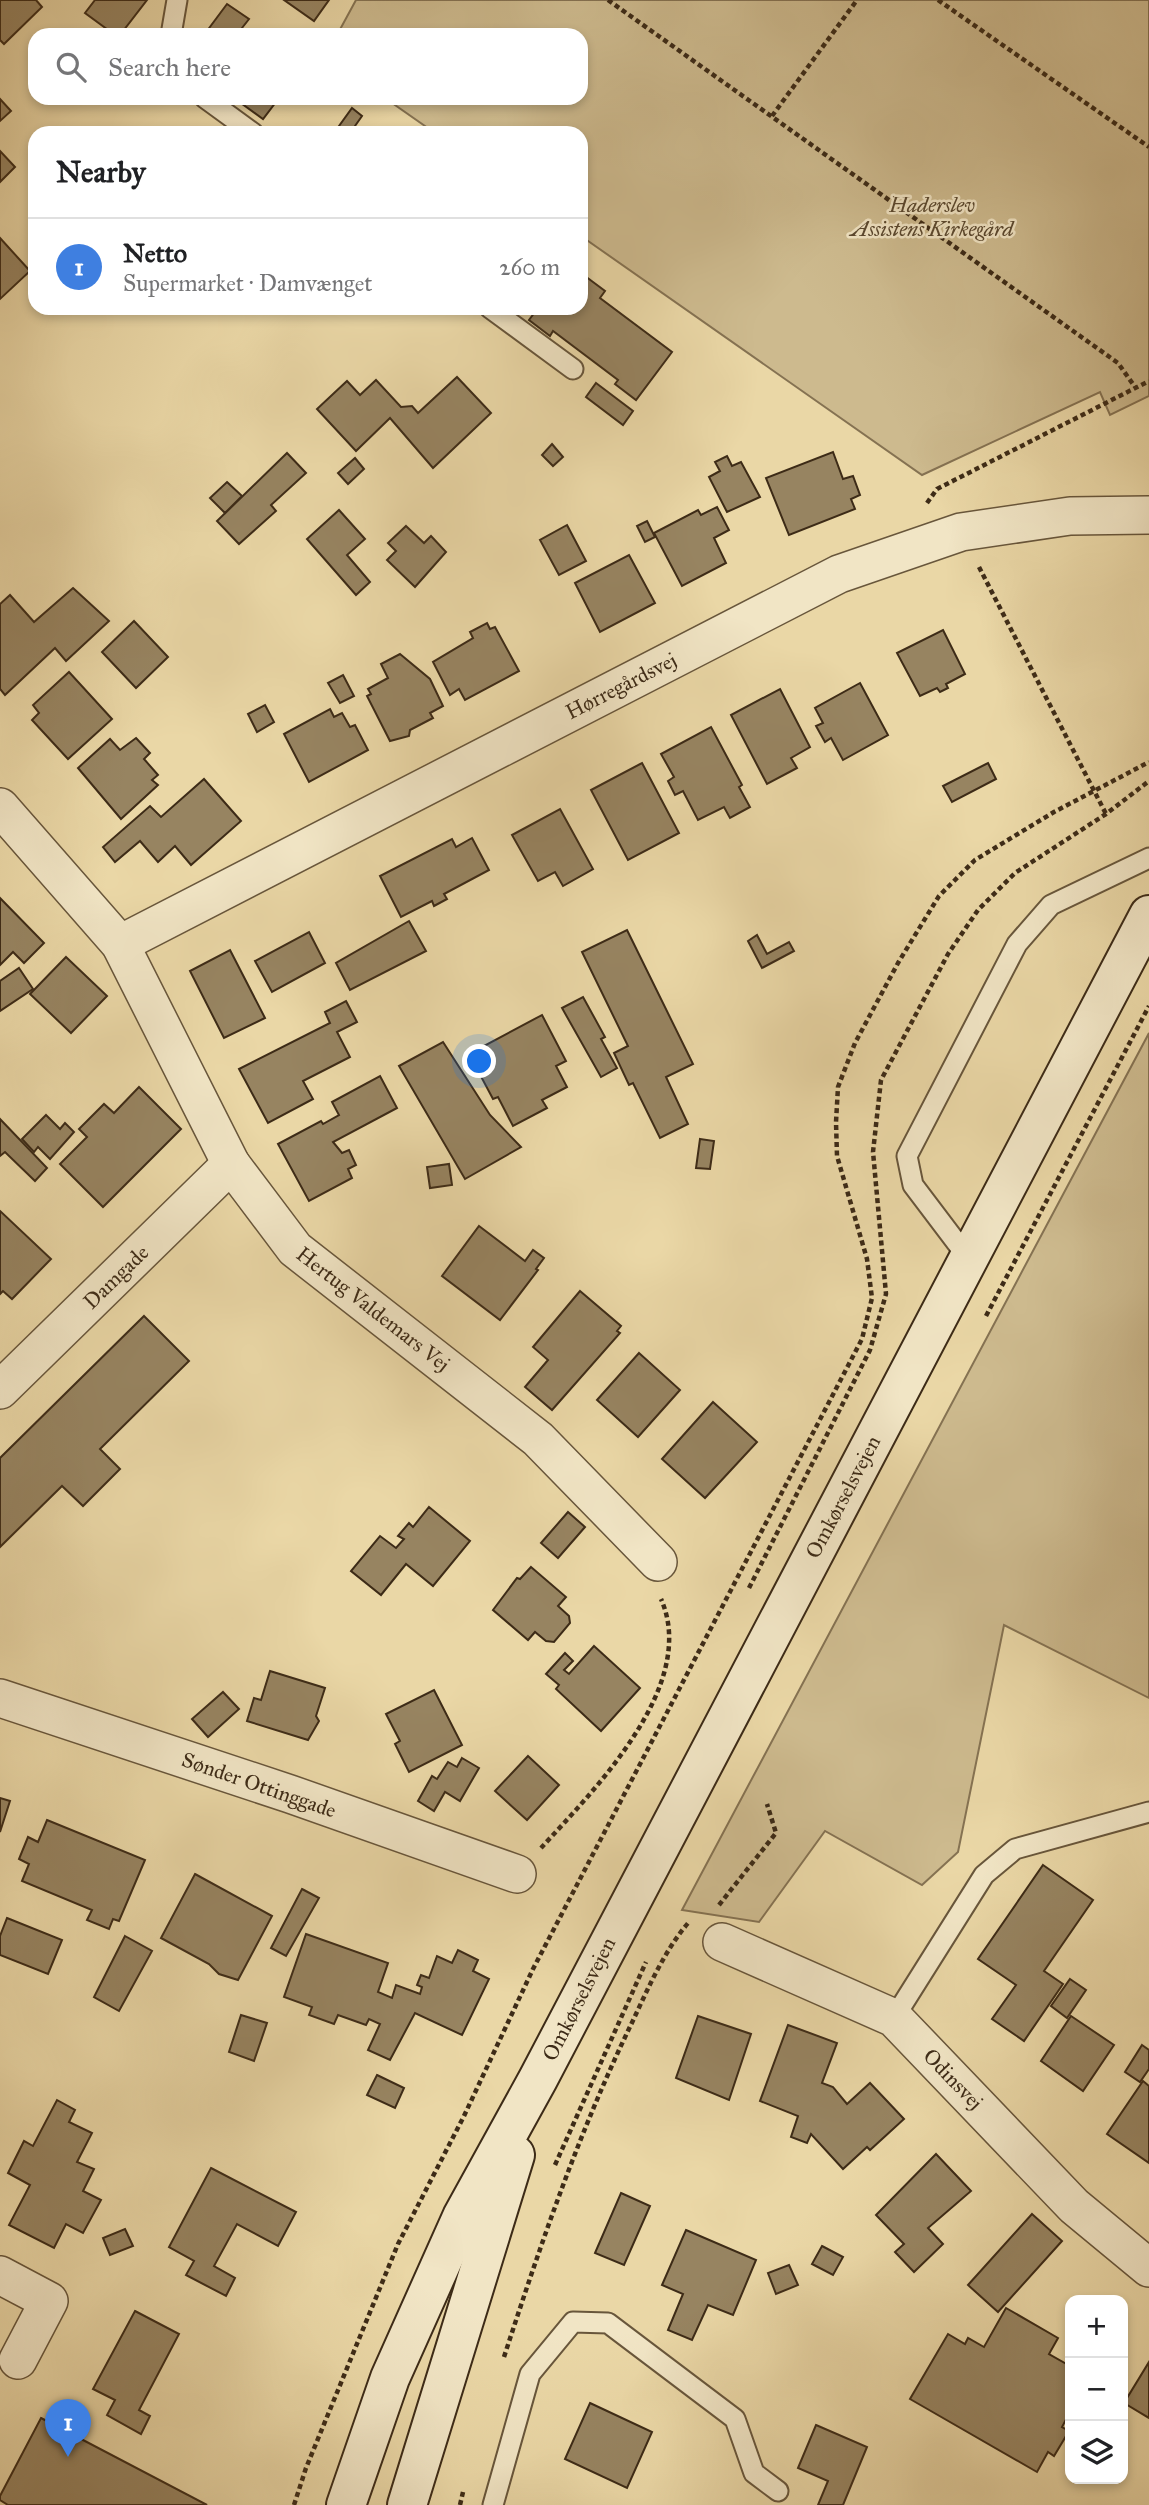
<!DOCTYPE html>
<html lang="en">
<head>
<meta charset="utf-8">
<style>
	:root { --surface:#fff; --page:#f2f2f2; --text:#202124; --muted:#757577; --line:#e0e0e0; --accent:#8f2418 }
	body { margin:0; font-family:"IM FELL Great Primer",serif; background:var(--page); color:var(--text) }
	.controls { position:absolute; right:21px; bottom:21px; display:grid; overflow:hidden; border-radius:14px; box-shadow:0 4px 10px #0003 }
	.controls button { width:63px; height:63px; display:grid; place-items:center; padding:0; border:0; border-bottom:2px solid var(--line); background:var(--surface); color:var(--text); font:35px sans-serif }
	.you { position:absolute; left:480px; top:1062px; width:24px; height:24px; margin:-18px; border:5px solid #fff; border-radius:50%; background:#1a73e8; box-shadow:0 0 0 10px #1a73e833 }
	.badge { display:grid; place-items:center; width:46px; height:46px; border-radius:50%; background:var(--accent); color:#fff; font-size:23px; font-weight:700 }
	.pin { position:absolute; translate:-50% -58px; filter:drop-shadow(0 2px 4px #0008) }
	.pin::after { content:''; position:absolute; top:37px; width:24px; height:21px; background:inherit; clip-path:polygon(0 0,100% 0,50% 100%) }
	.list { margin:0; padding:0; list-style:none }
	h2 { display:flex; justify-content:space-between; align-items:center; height:91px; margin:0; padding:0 28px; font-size:30px }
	h2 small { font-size:23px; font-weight:400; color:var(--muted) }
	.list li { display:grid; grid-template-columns:46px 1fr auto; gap:21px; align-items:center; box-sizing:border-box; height:98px; padding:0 28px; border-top:2px solid var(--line) }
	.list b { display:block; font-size:26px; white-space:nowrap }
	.list p { margin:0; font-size:23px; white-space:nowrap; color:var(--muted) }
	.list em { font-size:23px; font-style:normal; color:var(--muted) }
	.icon { flex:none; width:38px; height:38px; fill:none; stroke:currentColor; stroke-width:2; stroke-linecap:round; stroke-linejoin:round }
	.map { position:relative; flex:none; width:1149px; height:2505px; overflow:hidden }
	.search { position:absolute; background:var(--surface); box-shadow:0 4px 10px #0003; left:28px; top:28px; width:560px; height:77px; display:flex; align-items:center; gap:18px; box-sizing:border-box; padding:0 24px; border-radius:21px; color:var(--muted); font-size:26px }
	.panel { position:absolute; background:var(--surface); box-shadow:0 4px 10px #0003; left:28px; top:126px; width:560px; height:189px; border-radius:21px }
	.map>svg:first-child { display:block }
	.green { fill:#cdba8e; stroke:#857252; stroke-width:2 }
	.building { fill:#978461; stroke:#3d2b17; stroke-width:2 }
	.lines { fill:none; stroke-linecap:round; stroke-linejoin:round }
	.lane-casing { stroke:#68563b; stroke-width:23 }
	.street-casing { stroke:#68563b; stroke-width:40 }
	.secondary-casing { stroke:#3d2b17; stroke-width:42 }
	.path { stroke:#3d2b17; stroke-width:4.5; stroke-dasharray:5 3.5; stroke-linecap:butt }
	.lane { stroke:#f1e5c5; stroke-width:19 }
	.street { stroke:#f1e5c5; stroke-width:37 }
	.secondary { stroke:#f1e5c5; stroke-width:38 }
	.labels { text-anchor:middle; stroke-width:5; stroke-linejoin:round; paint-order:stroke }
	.park-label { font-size:21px; font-style:italic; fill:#5a482f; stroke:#f1e5c5 }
	.street-label { font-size:21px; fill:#3d2b17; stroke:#f1e5c5 }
</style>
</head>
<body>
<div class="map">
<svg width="1149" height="2505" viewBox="0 0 1149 2505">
	<rect width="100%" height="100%" fill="#ead7a6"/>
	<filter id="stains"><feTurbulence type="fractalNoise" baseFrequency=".00286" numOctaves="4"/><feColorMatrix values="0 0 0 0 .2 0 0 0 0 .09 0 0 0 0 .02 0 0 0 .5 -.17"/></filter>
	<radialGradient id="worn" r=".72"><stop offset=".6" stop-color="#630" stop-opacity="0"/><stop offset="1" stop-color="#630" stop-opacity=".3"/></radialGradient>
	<g class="green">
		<path d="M 356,0 L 1149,0 L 1149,396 L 1110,415 L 1100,392 L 922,475 L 581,236 L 581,133 L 435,133 L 385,98 L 581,98 L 581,35 L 337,35 Z"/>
		<path d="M 1149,1033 L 1149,1698 L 1004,1625 L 958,1852 L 922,1885 L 825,1831 L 759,1922 L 682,1910 Z"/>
	</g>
	<g class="building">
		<path d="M 0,0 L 36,0 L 42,7 L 4,44 L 0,40 Z"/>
		<path d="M 95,0 L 147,0 L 120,35 L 115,35 L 85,13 Z"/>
		<path d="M 284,0 L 329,0 L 314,21 Z"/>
		<path d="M 227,4 L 249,19 L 242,28 L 251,35 L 204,35 Z"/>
		<path d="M 234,98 L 279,98 L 263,119 Z"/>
		<path d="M 0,99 L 11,111 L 0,121 Z"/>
		<path d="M 352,108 L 362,116 L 355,126 L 364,133 L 334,133 Z"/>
		<path d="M 0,151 L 15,167 L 0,182 Z"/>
		<path d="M 0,238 L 30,271 L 0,299 Z"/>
		<path d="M 585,276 L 605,291 L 600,298 L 672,352 L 636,400 L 615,384 L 618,380 L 553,331 L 550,336 L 529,320 L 538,308 L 581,308 L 581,281 Z"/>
		<path d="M 457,377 L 491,413 L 433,468 L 390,418 L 356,451 L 317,409 L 347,381 L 360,395 L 376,380 L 401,407 L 412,406 L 418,413 Z"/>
		<path d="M 596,383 L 633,411 L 623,425 L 586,397 Z"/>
		<path d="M 552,444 L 563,457 L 553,466 L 542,455 Z"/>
		<path d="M 833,452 L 843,479 L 853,476 L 860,495 L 851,499 L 855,509 L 789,535 L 766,478 Z"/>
		<path d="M 287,453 L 306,473 L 271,505 L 276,511 L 239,544 L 217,521 Z"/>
		<path d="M 727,456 L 732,466 L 741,462 L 760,497 L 727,512 L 709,477 L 720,471 L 715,462 Z"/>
		<path d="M 355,458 L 364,469 L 348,484 L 338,473 Z"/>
		<path d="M 227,482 L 242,496 L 225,513 L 210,498 Z"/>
		<path d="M 717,507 L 729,530 L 714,538 L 726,563 L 682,586 L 654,533 L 698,510 L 701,515 Z"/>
		<path d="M 339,510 L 365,539 L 347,555 L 370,582 L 356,595 L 307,539 Z"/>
		<path d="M 647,521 L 655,537 L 645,542 L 637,526 Z"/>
		<path d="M 567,525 L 586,561 L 559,575 L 540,540 Z"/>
		<path d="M 406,526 L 424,543 L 431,536 L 446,552 L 415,587 L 387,560 L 396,551 L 388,543 Z"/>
		<path d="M 629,555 L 655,603 L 600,632 L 575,583 Z"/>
		<path d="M 73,588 L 109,621 L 66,661 L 55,648 L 5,695 L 0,689 L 0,604 L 10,595 L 34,622 Z"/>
		<path d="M 134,621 L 168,657 L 136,688 L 102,652 Z"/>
		<path d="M 487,623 L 490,629 L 495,627 L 519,671 L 465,700 L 459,689 L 450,695 L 433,662 L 473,638 L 470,632 Z"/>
		<path d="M 943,630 L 965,674 L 946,684 L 948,688 L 940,692 L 937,688 L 920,696 L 897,653 Z"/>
		<path d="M 400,654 L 430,679 L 443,706 L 430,713 L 433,718 L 410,730 L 409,736 L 390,741 L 367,696 L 371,694 L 368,689 L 388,678 L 381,664 Z"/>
		<path d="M 69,672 L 112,719 L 68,759 L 32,720 L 39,713 L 33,705 Z"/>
		<path d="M 343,675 L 354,696 L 340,703 L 328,683 Z"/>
		<path d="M 860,683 L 888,735 L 843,760 L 831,738 L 825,742 L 816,726 L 823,723 L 815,708 Z"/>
		<path d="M 780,689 L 810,747 L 791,758 L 797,768 L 767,784 L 731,715 Z"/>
		<path d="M 265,705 L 274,722 L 257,732 L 248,714 Z"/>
		<path d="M 330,709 L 334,717 L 342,713 L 350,727 L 355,725 L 368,750 L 309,782 L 284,734 Z"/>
		<path d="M 711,727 L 742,785 L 739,787 L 750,807 L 730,818 L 724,807 L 698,820 L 683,791 L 675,795 L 668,781 L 674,777 L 661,754 Z"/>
		<path d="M 136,738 L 150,753 L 144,759 L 158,775 L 152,780 L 158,785 L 121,819 L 78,768 L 110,739 L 120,750 Z"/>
		<path d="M 642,763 L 679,833 L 628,860 L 591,790 Z"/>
		<path d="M 988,763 L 996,779 L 952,802 L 943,786 Z"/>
		<path d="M 204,779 L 241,821 L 191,865 L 175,846 L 158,862 L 140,841 L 115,862 L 103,847 L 150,806 L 161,817 Z"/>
		<path d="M 560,809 L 593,869 L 563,886 L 555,872 L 538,881 L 512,835 Z"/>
		<path d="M 472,838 L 489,870 L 444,894 L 447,899 L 434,906 L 432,901 L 401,917 L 380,876 L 452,839 L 456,847 Z"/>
		<path d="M 0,898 L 44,943 L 24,963 L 13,952 L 0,965 Z"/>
		<path d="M 409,921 L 426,951 L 350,990 L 336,963 Z"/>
		<path d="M 627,930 L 693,1064 L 666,1077 L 688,1124 L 660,1138 L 633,1083 L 629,1085 L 614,1053 L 628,1046 L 582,952 Z"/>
		<path d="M 309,932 L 325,963 L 272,992 L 255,961 Z"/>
		<path d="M 757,935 L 767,954 L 789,942 L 794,951 L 762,968 L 748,941 Z"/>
		<path d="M 230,950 L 265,1018 L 224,1038 L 190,971 Z"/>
		<path d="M 66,957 L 107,996 L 71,1033 L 30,994 Z"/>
		<path d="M 19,968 L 33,989 L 0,1011 L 0,981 Z"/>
		<path d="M 583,997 L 605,1037 L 601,1039 L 617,1068 L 601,1077 L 562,1008 Z"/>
		<path d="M 346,1001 L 357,1022 L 337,1032 L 350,1057 L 303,1081 L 313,1099 L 268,1123 L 239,1069 L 330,1023 L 325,1012 Z"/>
		<path d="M 542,1015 L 566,1061 L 556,1066 L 567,1087 L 542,1100 L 547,1108 L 513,1126 L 498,1097 L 493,1099 L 469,1054 Z"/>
		<path d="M 443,1042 L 490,1115 L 521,1147 L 465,1179 L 399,1066 Z"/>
		<path d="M 380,1076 L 397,1108 L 333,1142 L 342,1153 L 349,1150 L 356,1165 L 348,1169 L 352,1178 L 309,1201 L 278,1144 L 321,1121 L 323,1124 L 339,1115 L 332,1102 Z"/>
		<path d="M 139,1087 L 181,1129 L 103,1207 L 60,1164 L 87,1137 L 79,1129 L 104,1104 L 114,1113 Z"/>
		<path d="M 46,1115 L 60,1129 L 65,1123 L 74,1132 L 50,1159 L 38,1147 L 34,1152 L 22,1139 Z"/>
		<path d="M 0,1119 L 47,1168 L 35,1181 L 5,1152 L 0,1156 Z"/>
		<path d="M 700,1139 L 714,1141 L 710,1169 L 696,1168 Z"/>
		<path d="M 449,1164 L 452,1185 L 430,1188 L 427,1167 Z"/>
		<path d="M 0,1211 L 51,1259 L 12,1299 L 3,1291 L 0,1294 Z"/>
		<path d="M 479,1226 L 525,1261 L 533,1250 L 544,1258 L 536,1269 L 538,1270 L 500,1320 L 442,1276 Z"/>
		<path d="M 580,1291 L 621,1326 L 617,1331 L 620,1333 L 552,1410 L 525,1387 L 548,1360 L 533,1347 Z"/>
		<path d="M 144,1316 L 189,1361 L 100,1449 L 120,1469 L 83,1506 L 62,1486 L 0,1547 L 0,1458 Z"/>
		<path d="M 639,1353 L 680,1390 L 638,1437 L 597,1400 Z"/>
		<path d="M 713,1402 L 757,1442 L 705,1498 L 662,1459 Z"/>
		<path d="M 429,1507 L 470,1541 L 433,1586 L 406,1564 L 381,1595 L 351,1571 L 380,1536 L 396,1548 L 404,1539 L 398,1536 L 409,1523 L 413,1527 Z"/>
		<path d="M 568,1512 L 585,1527 L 558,1558 L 541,1543 Z"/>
		<path d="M 531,1567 L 566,1597 L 558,1606 L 569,1616 L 570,1623 L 554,1642 L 546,1641 L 535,1632 L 528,1640 L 493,1610 L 517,1578 L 520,1579 Z"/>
		<path d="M 594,1646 L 640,1688 L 601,1731 L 556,1689 L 559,1685 L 546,1674 L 565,1653 L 573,1661 L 564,1670 L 569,1674 Z"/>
		<path d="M 270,1671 L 325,1688 L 316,1716 L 319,1721 L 308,1740 L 247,1721 L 254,1698 L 261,1700 Z"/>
		<path d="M 434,1690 L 462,1745 L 409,1772 L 395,1744 L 400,1741 L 386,1714 Z"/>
		<path d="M 223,1692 L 239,1709 L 208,1737 L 192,1719 Z"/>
		<path d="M 528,1756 L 559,1785 L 527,1820 L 495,1791 Z"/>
		<path d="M 462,1758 L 479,1768 L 460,1801 L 445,1792 L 434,1811 L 418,1801 L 432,1776 L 437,1779 L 448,1762 L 457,1767 Z"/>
		<path d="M 0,1798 L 10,1801 L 0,1832 Z"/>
		<path d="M 47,1820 L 145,1860 L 119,1921 L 113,1919 L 109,1929 L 87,1920 L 92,1910 L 22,1881 L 29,1864 L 19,1859 L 28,1837 L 38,1842 Z"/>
		<path d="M 1043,1865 L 1093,1900 L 1044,1971 L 1063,1984 L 1024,2041 L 992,2019 L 1016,1985 L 978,1959 Z"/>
		<path d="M 195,1874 L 272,1916 L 238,1980 L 219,1974 L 209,1964 L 161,1938 Z"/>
		<path d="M 302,1889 L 319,1898 L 286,1956 L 271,1948 Z"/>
		<path d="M 7,1918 L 62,1940 L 48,1974 L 0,1955 L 0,1936 Z"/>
		<path d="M 306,1934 L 388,1963 L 378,1992 L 392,1998 L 396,1985 L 420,1994 L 422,1987 L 417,1985 L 421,1975 L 429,1978 L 437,1956 L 452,1963 L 458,1950 L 478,1960 L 473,1971 L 489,1979 L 462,2035 L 415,2013 L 390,2060 L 368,2050 L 380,2024 L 369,2019 L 366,2025 L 338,2015 L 334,2024 L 309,2015 L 312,2007 L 284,1997 Z"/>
		<path d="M 125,1936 L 152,1951 L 119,2011 L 94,1997 Z"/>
		<path d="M 1070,1979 L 1086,1990 L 1067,2018 L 1051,2006 Z"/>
		<path d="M 241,2015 L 267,2023 L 254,2061 L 229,2052 Z"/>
		<path d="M 698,2016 L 751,2034 L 729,2100 L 676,2078 Z"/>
		<path d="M 1071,2016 L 1114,2045 L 1083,2091 L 1041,2061 Z"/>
		<path d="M 788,2025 L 837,2043 L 822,2083 L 833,2087 L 847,2104 L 870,2083 L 904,2119 L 870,2150 L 867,2147 L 843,2169 L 811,2134 L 807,2143 L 791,2137 L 798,2116 L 760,2101 Z"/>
		<path d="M 1142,2045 L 1149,2050 L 1149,2069 L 1140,2082 L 1125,2072 Z"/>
		<path d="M 377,2075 L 404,2088 L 395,2108 L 367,2095 Z"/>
		<path d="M 1143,2081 L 1149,2086 L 1149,2163 L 1107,2134 Z"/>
		<path d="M 57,2100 L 75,2110 L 69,2122 L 92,2133 L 77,2162 L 94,2169 L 83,2191 L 101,2200 L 83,2233 L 66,2224 L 54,2248 L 9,2225 L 30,2185 L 8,2173 L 24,2141 L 33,2146 Z"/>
		<path d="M 936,2154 L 971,2191 L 928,2228 L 943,2244 L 914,2272 L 895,2252 L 904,2244 L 876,2215 Z"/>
		<path d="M 211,2168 L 296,2212 L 278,2246 L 237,2224 L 214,2266 L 235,2278 L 226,2296 L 186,2275 L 194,2261 L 169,2247 Z"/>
		<path d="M 621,2193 L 650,2206 L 624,2265 L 595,2253 Z"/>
		<path d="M 1032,2214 L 1062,2241 L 998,2312 L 968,2285 Z"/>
		<path d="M 125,2229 L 133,2246 L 110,2255 L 103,2238 Z"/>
		<path d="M 686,2230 L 756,2260 L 733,2315 L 708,2305 L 692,2340 L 668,2330 L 683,2294 L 662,2285 Z"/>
		<path d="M 822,2246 L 843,2257 L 833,2275 L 812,2264 Z"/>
		<path d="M 789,2265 L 798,2285 L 776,2294 L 768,2273 Z"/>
		<path d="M 1006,2308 L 1058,2338 L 1049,2354 L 1070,2366 L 1068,2405 L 1070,2412 L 1062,2427 L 1069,2431 L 1054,2456 L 1048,2452 L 1037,2472 L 910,2399 L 948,2334 L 965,2344 L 968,2338 L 984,2347 Z"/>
		<path d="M 135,2311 L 179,2334 L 139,2410 L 150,2416 L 141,2434 L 107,2415 L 115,2400 L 93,2389 Z"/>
		<path d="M 1149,2362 L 1149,2418 L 1124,2403 Z"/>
		<path d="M 590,2403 L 652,2432 L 627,2488 L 565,2459 Z"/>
		<path d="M 41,2418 L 207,2505 L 8,2505 L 0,2500 L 0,2496 Z"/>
		<path d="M 816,2425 L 867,2447 L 843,2505 L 818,2505 L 828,2481 L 798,2468 Z"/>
	</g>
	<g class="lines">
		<g class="lane-casing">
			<g id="lane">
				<path d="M 171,35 L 177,0"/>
				<path d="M 205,98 L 253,133"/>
				<path d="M 490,308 L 573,369"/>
				<path d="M 969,1259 L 913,1185 L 907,1156 L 1017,944 L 1051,905 L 1149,858"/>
				<path d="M 894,2018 L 984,1875 L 1015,1849 L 1149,1812"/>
				<path d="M 493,2505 L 530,2374 L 573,2322 L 608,2323 L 735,2419 L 754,2473 L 778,2491"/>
			</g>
		</g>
		<g class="street-casing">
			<g id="street">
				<path d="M 0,807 L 120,944 L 231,1164 L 295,1249 L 538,1439 L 658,1562"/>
				<path d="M 120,944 L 839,574 L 961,532 L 1070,516 L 1149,515"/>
				<path d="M 0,1390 L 231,1164"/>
				<path d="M 0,1698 L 290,1794 L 517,1874"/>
				<path d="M 722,1942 L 894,2018 L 1074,2206 L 1149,2268"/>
				<path d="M 0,2275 L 49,2301 L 18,2360"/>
			</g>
		</g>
		<g class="secondary-casing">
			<g id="secondary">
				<path d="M 346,2505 L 390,2378 L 462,2217 L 538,2079 L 1149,915"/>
				<path d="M 407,2505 L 515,2155"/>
			</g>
		</g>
		<g class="path">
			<path d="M 608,0 L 1118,363 L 1135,387"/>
			<path d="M 938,0 L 1149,147"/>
			<path d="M 772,116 L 857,0"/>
			<path d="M 927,503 L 937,489 L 1149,381"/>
			<path d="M 979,567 L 1106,814"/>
			<path d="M 986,1316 L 1149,1006"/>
			<path d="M 749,1588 L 870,1350 L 886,1294 L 873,1152 L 881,1080 L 948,954 L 978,910 L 1015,873 L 1106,814 L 1149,781"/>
			<path d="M 541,1848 C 595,1789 699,1685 661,1599"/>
			<path d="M 719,1905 L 776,1833 L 767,1804"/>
			<path d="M 555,2165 L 646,1962"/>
			<path d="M 504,2357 C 540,2246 577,2138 627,2033 C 645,1996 662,1953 689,1922"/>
			<path d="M 294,2505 L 306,2468 L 398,2244 L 464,2116 L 533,1969 L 862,1339 L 872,1298 L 867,1259 L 837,1156 L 836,1122 L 838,1087 L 855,1043 L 898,963 L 939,896 L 975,860 L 1054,812 L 1149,762"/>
			<path d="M 460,2505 L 463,2492"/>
		</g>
		<use href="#lane" class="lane"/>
		<use href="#street" class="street"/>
		<use href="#secondary" class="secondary"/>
	</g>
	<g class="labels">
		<g class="park-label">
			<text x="932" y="212">Haderslev<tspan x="932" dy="24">Assistens Kirkegård</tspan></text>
		</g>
		<g class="street-label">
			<text transform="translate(621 686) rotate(-27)" y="7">Hørregårdsvej</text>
			<text transform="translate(116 1277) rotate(-44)" y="7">Damgade</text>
			<text transform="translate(373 1309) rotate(38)" y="7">Hertug Valdemars Vej</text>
			<text transform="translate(843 1497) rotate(-62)" y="7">Omkørselsvejen</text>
			<text transform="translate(259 1785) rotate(19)" y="7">Sønder Ottinggade</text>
			<text transform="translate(579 1999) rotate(-63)" y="7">Omkørselsvejen</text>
			<text transform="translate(953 2079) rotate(46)" y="7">Odinsvej</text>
		</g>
	</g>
	<rect width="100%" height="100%" filter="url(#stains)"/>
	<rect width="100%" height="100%" fill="url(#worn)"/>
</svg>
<div class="controls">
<button>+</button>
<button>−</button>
<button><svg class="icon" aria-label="layers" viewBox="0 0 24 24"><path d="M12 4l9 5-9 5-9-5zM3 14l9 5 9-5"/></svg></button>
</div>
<div class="you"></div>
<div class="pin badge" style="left:68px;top:2457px;background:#3f7fe0">1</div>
<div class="search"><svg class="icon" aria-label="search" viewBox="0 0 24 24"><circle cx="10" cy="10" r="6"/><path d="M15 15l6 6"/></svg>Search here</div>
<section class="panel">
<h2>Nearby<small></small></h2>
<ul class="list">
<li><span class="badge" style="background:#3f7fe0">1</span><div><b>Netto</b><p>Supermarket · Damvænget</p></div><em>260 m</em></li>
</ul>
</section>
</div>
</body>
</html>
